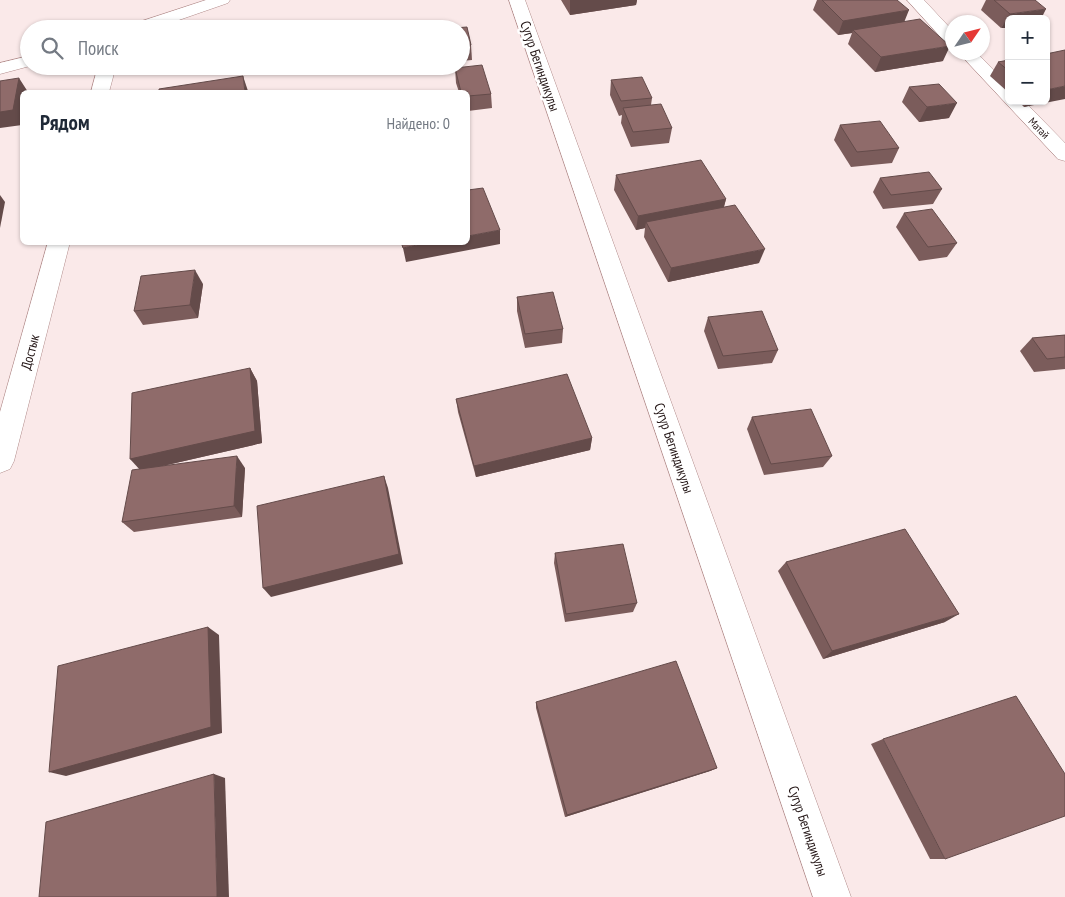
<!DOCTYPE html>
<html lang="ru">
<head>
<meta charset="utf-8">
<style>
	:root { --surface:#fff; --page:#f6f6f7; --text:#1f2937; --muted:#747a83; --line:#e0e1e3 }
	body { margin:0; font-family:"PT Sans Narrow",sans-serif; background:var(--page); color:var(--text) }
	.controls { position:absolute; right:15px; top:15px; display:grid; overflow:hidden; border-radius:8px; box-shadow:0 1px 4px #0004 }
	.controls button { width:45px; height:45px; display:grid; place-items:center; padding:0; border:0; border-bottom:1px solid var(--line); background:var(--surface); color:var(--text); font:25px sans-serif }
	.compass { position:absolute; left:945px; top:15px; width:45px; height:45px; border-radius:50%; background:var(--surface); box-shadow:0 1px 4px #0004; rotate:55deg }
	.list { margin:0; padding:0; list-style:none }
	h2 { display:flex; justify-content:space-between; align-items:center; height:65px; margin:0; padding:0 20px; font-size:21px }
	h2 small { font-size:16px; font-weight:400; color:var(--muted) }
	.icon { flex:none; width:28px; height:28px; fill:none; stroke:currentColor; stroke-width:2; stroke-linecap:round; stroke-linejoin:round }
	.map { position:relative; flex:none; width:1065px; height:897px; overflow:hidden }
	.search { position:absolute; background:var(--surface); box-shadow:0 1px 4px #0004; left:20px; top:20px; width:450px; height:55px; display:flex; align-items:center; gap:12px; box-sizing:border-box; padding:0 18px; border-radius:28px; color:var(--muted); font-size:19px }
	.panel { position:absolute; background:var(--surface); box-shadow:0 1px 4px #0004; left:20px; top:90px; width:450px; height:155px; border-radius:8px }
	.map>svg:first-child { display:block }
	.lines { fill:none; stroke-linecap:round; stroke-linejoin:round }
	.minor-casing { stroke:#b08a89; stroke-width:1 }
	.minor { fill:#fff; fill-rule:evenodd }
	.wall { fill:#7b5c5b }
	.shaded-wall { fill:#644b4a }
	.building { fill:#8f6b6a; stroke:#644b4a }
	.labels { text-anchor:middle; stroke-width:5; stroke-linejoin:round; paint-order:stroke }
	.far-street-label { font-size:11px; fill:#201212; stroke:#fff }
	.street-label { font-size:14px; fill:#201212; stroke:#fff }
</style>
</head>
<body>
<div class="map">
<svg width="1065" height="897" viewBox="0 0 1065 897">
	<rect width="100%" height="100%" fill="#fae9e9"/>
	<g class="lines">
		<g class="minor-casing">
			<g id="minor">
				<path d="M 206,0 L 230,0 L 228,3 L 153,29 L 128,29 L 130,25 Z"/>
				<path d="M 509,0 L 525,0 L 851,897 L 813,897 Z"/>
				<path d="M 907,0 L 924,0 L 952,30 L 952,44 L 946,43 Z"/>
				<path d="M 958,52 L 976,52 L 1009,86 L 1009,101 L 1024,101 L 1065,143 L 1065,161 L 1058,159 Z"/>
				<path d="M 29,56 L 30,66 L 0,74 L 0,63 Z"/>
				<path d="M 98,66 L 116,66 L 109,92 L 91,92 Z"/>
				<path d="M 48,242 L 70,242 L 14,461 L 10,469 L 0,473 L 0,412 Z"/>
			</g>
		</g>
		<use href="#minor" class="minor"/>
	</g>
	<g class="wall">
		<path d="M 561,0 L 637,0 L 636,5 L 570,15 Z"/>
		<path d="M 817,0 L 897,0 L 904,22 L 943,61 L 875,72 L 848,44 L 852,33 L 838,35 L 813,10 Z"/>
		<path d="M 986,0 L 1023,0 L 1001,28 L 981,10 Z"/>
		<path d="M 461,29 L 471,45 L 472,60 L 461,61 Z"/>
		<path d="M 1009,60 L 1009,93 L 990,76 L 998,62 Z"/>
		<path d="M 455,68 L 491,94 L 492,108 L 468,111 L 468,92 L 459,92 L 456,83 Z"/>
		<path d="M 611,80 L 652,98 L 651,105 L 672,128 L 669,143 L 631,147 L 621,123 L 622,115 L 619,116 L 610,95 Z"/>
		<path d="M 909,87 L 949,118 L 919,122 L 902,102 Z"/>
		<path d="M 1018,101 L 1046,101 L 1024,107 Z"/>
		<path d="M 840,125 L 899,148 L 892,163 L 851,167 L 834,140 Z"/>
		<path d="M 616,175 L 726,199 L 724,207 L 759,263 L 668,282 L 644,237 L 645,228 L 636,230 L 614,190 Z"/>
		<path d="M 880,178 L 942,189 L 933,204 L 883,209 L 873,192 Z"/>
		<path d="M 904,213 L 957,243 L 947,257 L 919,261 L 896,227 Z"/>
		<path d="M 203,284 L 198,318 L 143,325 L 134,311 Z"/>
		<path d="M 517,297 L 563,329 L 562,343 L 525,348 L 517,311 Z"/>
		<path d="M 708,317 L 778,350 L 772,363 L 718,369 L 704,331 Z"/>
		<path d="M 1065,335 L 1065,369 L 1034,372 L 1020,351 L 1032,338 Z"/>
		<path d="M 250,368 L 257,381 L 262,443 L 158,467 L 245,468 L 242,517 L 134,532 L 122,522 L 139,469 Z"/>
		<path d="M 456,399 L 592,438 L 590,450 L 476,477 L 458,412 Z"/>
		<path d="M 752,417 L 832,456 L 823,467 L 764,475 L 747,429 Z"/>
		<path d="M 555,553 L 637,603 L 633,612 L 565,622 L 554,563 Z"/>
		<path d="M 786,562 L 945,622 L 823,659 L 778,571 Z"/>
		<path d="M 536,702 L 717,768 L 710,771 L 565,817 L 536,708 Z"/>
		<path d="M 883,739 L 945,859 L 930,859 L 871,744 Z"/>
	</g>
	<g class="shaded-wall">
		<path d="M 570,0 L 637,0 L 636,5 L 570,15 Z"/>
		<path d="M 1046,9 L 1041,19 L 1009,19 L 1009,28 L 1001,28 L 1010,14 Z"/>
		<path d="M 909,10 L 903,25 L 853,30 L 852,33 L 838,35 L 843,21 Z"/>
		<path d="M 950,46 L 943,61 L 875,72 L 881,57 Z"/>
		<path d="M 186,66 L 238,66 L 189,73 Z"/>
		<path d="M 243,76 L 248,91 L 249,92 L 245,92 Z"/>
		<path d="M 19,78 L 28,92 L 22,92 L 22,125 L 0,128 L 0,112 Z"/>
		<path d="M 1065,86 L 1065,99 L 1024,107 L 1027,101 L 1046,101 L 1046,90 Z"/>
		<path d="M 957,103 L 949,118 L 919,122 L 927,107 Z"/>
		<path d="M 0,195 L 5,202 L 0,228 Z"/>
		<path d="M 726,199 L 722,213 L 646,222 L 645,228 L 636,230 L 638,216 Z"/>
		<path d="M 500,230 L 500,244 L 406,262 L 403,248 L 431,242 L 468,242 L 468,236 Z"/>
		<path d="M 765,249 L 759,263 L 668,282 L 671,268 Z"/>
		<path d="M 195,270 L 203,284 L 198,318 L 190,305 Z"/>
		<path d="M 250,368 L 257,381 L 262,443 L 141,471 L 130,459 Z"/>
		<path d="M 592,438 L 590,450 L 476,477 L 474,466 Z"/>
		<path d="M 237,456 L 245,468 L 242,517 L 234,506 Z"/>
		<path d="M 384,476 L 388,488 L 403,564 L 271,597 L 263,588 Z"/>
		<path d="M 959,614 L 945,622 L 823,659 L 832,651 Z"/>
		<path d="M 208,627 L 219,635 L 222,733 L 66,776 L 49,772 Z"/>
		<path d="M 717,768 L 710,771 L 565,817 L 567,815 Z"/>
		<path d="M 214,774 L 225,778 L 229,897 L 217,897 Z"/>
	</g>
	<g class="building">
		<path d="M 822,0 L 897,0 L 909,10 L 843,21 Z"/>
		<path d="M 994,0 L 1035,0 L 1046,9 L 1010,14 Z"/>
		<path d="M 920,19 L 950,46 L 881,57 L 853,30 Z"/>
		<path d="M 259,21 L 260,29 L 199,29 Z"/>
		<path d="M 467,27 L 471,45 L 461,46 L 461,29 L 443,29 Z"/>
		<path d="M 1065,50 L 1065,86 L 1046,90 L 1046,54 Z"/>
		<path d="M 1009,60 L 1009,71 L 998,62 Z"/>
		<path d="M 482,65 L 491,94 L 468,96 L 468,92 L 461,92 L 455,68 Z"/>
		<path d="M 243,76 L 245,92 L 159,92 L 159,89 Z"/>
		<path d="M 642,77 L 652,98 L 621,101 L 611,80 Z"/>
		<path d="M 19,78 L 13,110 L 0,112 L 0,81 Z"/>
		<path d="M 939,84 L 957,103 L 927,107 L 909,87 Z"/>
		<path d="M 661,104 L 672,128 L 633,132 L 623,108 Z"/>
		<path d="M 880,121 L 899,148 L 857,152 L 840,125 Z"/>
		<path d="M 701,160 L 726,199 L 638,216 L 616,175 Z"/>
		<path d="M 929,172 L 942,189 L 891,195 L 880,178 Z"/>
		<path d="M 483,188 L 500,230 L 468,236 L 468,190 Z"/>
		<path d="M 735,205 L 765,249 L 671,268 L 646,222 Z"/>
		<path d="M 932,209 L 957,243 L 928,247 L 904,213 Z"/>
		<path d="M 401,242 L 431,242 L 403,248 Z"/>
		<path d="M 195,270 L 190,305 L 134,311 L 141,276 Z"/>
		<path d="M 553,292 L 563,329 L 525,334 L 517,297 Z"/>
		<path d="M 762,311 L 778,350 L 723,356 L 708,317 Z"/>
		<path d="M 1065,335 L 1065,357 L 1047,359 L 1032,338 Z"/>
		<path d="M 250,368 L 255,431 L 130,459 L 132,393 Z"/>
		<path d="M 567,374 L 592,438 L 474,466 L 456,399 Z"/>
		<path d="M 811,409 L 832,456 L 771,464 L 752,417 Z"/>
		<path d="M 237,456 L 234,506 L 122,522 L 132,470 Z"/>
		<path d="M 384,476 L 399,554 L 263,588 L 257,506 Z"/>
		<path d="M 905,529 L 959,614 L 832,651 L 786,562 Z"/>
		<path d="M 623,544 L 637,603 L 566,614 L 555,553 Z"/>
		<path d="M 208,627 L 211,727 L 49,772 L 58,666 Z"/>
		<path d="M 676,661 L 717,768 L 567,815 L 536,702 Z"/>
		<path d="M 1016,696 L 1065,774 L 1065,816 L 945,859 L 883,739 Z"/>
		<path d="M 214,774 L 217,897 L 39,897 L 46,822 Z"/>
	</g>
	<g class="labels">
		<g class="far-street-label">
			<text transform="translate(1039 128) rotate(46)" y="4">Матай</text>
		</g>
		<g class="street-label">
			<text transform="translate(540 66) rotate(71)" y="5">Сугур Бегиндикулы</text>
			<text transform="translate(30 352) rotate(-75)" y="5">Достык</text>
			<text transform="translate(674 448) rotate(71)" y="5">Сугур Бегиндикулы</text>
			<text transform="translate(808 831) rotate(71)" y="5">Сугур Бегиндикулы</text>
		</g>
	</g>
</svg>
<div class="controls">
<button>+</button>
<button>−</button>
</div>
<svg class="compass" viewBox="-18 -18 36 36"><path d="M0-13l5 13h-10z" fill="#e53935"/><path d="M0 13l5-13h-10z" fill="#747a83"/></svg>
<div class="search"><svg class="icon" aria-label="search" viewBox="0 0 24 24"><circle cx="10" cy="10" r="6"/><path d="M15 15l6 6"/></svg>Поиск</div>
<section class="panel">
<h2>Рядом<small>Найдено: 0</small></h2>
<ul class="list">
</ul>
</section>
</div>
</body>
</html>
